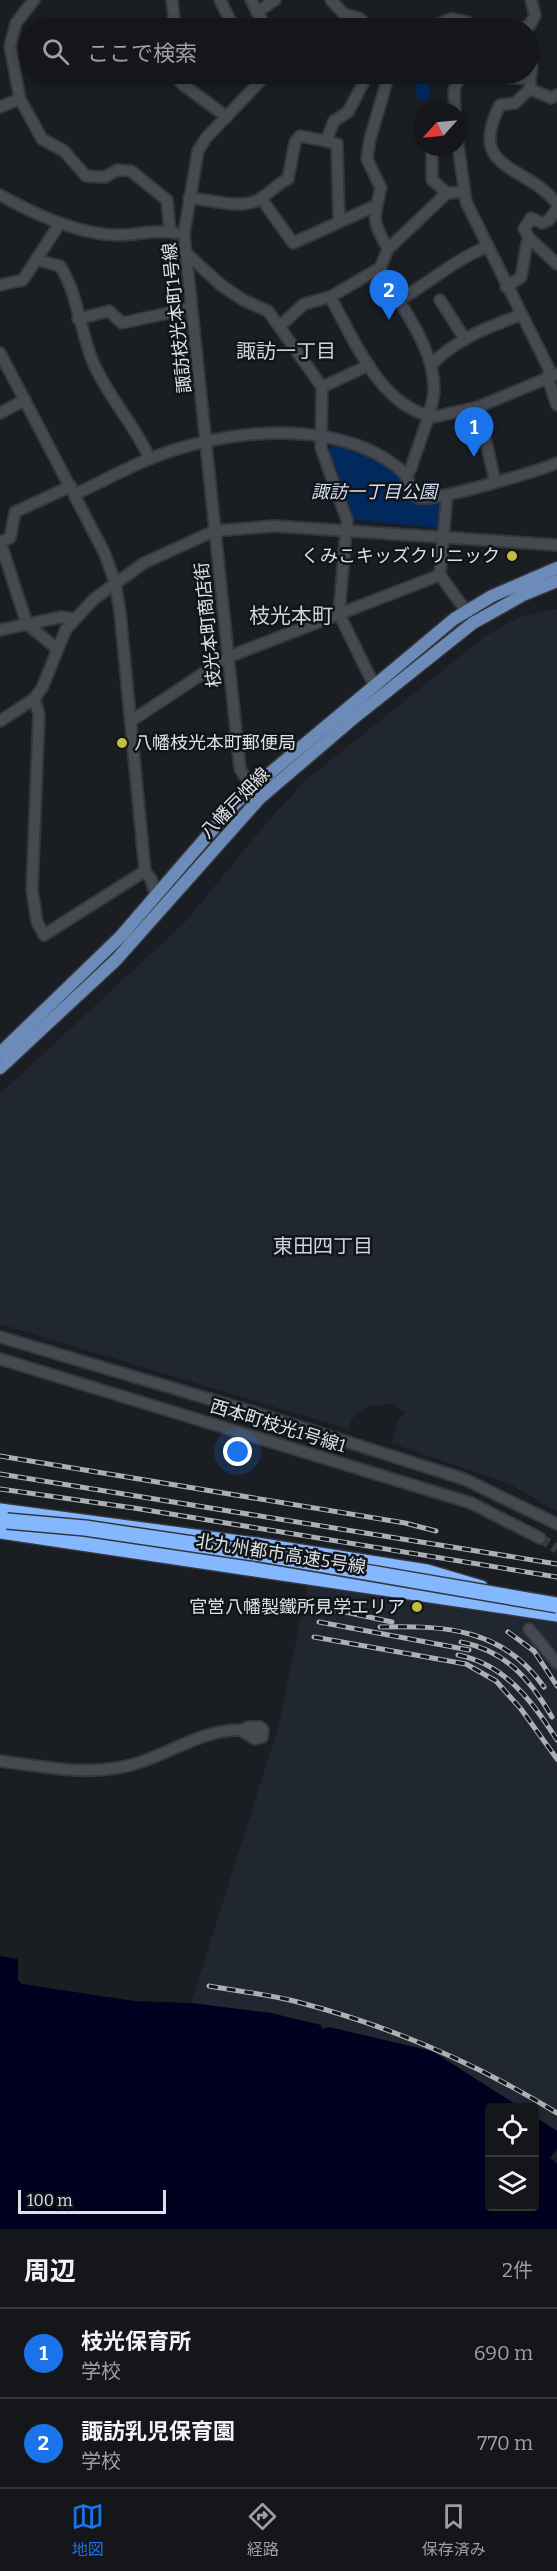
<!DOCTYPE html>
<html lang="ja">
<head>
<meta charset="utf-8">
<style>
	:root { --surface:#14161a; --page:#1d1f23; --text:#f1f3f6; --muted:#9d9fa2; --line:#333539; --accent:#1a73e8 }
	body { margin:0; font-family:Bitter,"Noto Sans JP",serif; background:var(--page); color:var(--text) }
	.controls { position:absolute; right:18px; bottom:18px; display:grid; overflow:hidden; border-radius:6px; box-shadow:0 3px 9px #0003 }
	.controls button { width:54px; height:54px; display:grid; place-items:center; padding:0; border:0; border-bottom:2px solid var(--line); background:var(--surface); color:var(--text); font:30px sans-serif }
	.compass { position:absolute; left:413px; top:102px; width:54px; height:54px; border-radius:50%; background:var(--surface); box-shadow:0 3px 9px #0003; rotate:243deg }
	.scale { position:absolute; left:18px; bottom:15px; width:148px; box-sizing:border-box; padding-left:6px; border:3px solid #dee0e4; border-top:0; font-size:16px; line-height:21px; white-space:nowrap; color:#dee0e4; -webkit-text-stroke:4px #111419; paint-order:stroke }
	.you { position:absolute; left:238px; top:1452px; width:21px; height:21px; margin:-15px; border:4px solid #fff; border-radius:50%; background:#1a73e8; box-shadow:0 0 0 9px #1a73e833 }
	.badge { display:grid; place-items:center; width:39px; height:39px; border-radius:50%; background:var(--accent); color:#fff; font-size:20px; font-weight:700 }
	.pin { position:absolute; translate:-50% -50px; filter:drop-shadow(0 2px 3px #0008) }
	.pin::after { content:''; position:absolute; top:32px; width:21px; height:18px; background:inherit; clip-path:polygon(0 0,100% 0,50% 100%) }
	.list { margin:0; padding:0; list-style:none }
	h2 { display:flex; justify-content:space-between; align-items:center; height:78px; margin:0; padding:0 24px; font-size:26px }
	h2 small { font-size:20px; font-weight:400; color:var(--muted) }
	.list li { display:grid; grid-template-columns:39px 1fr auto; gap:18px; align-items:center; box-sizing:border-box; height:90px; padding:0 24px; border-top:2px solid var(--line) }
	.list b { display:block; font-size:22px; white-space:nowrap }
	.list p { margin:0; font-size:20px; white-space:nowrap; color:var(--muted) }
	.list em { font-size:20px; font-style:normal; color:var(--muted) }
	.icon { flex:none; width:33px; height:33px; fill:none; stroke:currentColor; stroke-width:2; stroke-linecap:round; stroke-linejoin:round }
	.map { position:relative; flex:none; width:557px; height:2229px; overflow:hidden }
	.search { position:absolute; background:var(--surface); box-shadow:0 3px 9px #0003; left:18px; right:18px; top:18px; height:66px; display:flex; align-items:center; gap:15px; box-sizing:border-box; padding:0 21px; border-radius:33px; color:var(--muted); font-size:22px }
	.sheet { height:258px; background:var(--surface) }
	nav { display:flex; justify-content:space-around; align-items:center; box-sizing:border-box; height:84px; border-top:2px solid var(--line); background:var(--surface); font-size:16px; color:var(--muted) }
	nav a { display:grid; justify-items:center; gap:3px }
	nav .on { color:var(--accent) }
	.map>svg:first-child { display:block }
	.built { fill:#202731 }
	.green { fill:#01295e }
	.water { fill:#000120 }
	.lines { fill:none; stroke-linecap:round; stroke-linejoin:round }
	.minor-tunnel { stroke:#373a3f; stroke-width:10; stroke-dasharray:10 5; stroke-linecap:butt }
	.minor-casing { stroke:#35373c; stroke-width:14 }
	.major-casing { stroke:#35373c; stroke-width:15 }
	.highway-casing { stroke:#35373c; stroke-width:18 }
	.minor { stroke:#464a50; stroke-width:10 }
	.major { stroke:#6c8bb9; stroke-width:12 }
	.highway { stroke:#85b7ff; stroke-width:15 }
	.rail-casing { stroke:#adafb3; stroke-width:5 }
	.rail { stroke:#111419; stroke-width:3; stroke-dasharray:9; stroke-linecap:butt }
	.highway-bridge-casing { stroke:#35373c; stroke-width:18; stroke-linecap:butt }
	.highway-bridge { stroke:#85b7ff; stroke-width:15 }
	.poi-dot { fill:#c1be40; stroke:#111419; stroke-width:2 }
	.labels { text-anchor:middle; stroke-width:5; stroke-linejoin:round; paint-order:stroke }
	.street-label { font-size:18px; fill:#dee0e4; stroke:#111419 }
	.park-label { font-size:18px; font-style:italic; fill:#d1dff3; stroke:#111419 }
	.poi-label { font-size:18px; fill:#dee0e4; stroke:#111419; text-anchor:end }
	.neighbourhood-label { font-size:20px; fill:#cfd4db; stroke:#111419 }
	.quarter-label { font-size:21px; fill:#cfd4db; stroke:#111419 }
</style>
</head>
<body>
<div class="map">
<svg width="557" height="2229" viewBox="0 0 557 2229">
	<rect width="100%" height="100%" fill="#1a1d22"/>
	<g class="built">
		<path d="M 557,609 L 557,1512 L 510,1484 L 391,1443 L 397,1423 L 405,1412 L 391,1404 L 368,1406 L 352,1419 L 348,1429 L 0,1324 L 0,1094 L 186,921 L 268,821 L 306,780 L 485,636 L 521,616 Z"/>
		<path d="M 313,1559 L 557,1615 L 557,2131 L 535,2117 L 534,2108 L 520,2107 L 432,2051 L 321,2029 L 271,2013 L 191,2003 L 278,1728 Z"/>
	</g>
	<g class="green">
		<path d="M 415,74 L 429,74 L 430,99 L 417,100 Z"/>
		<path d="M 332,445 C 352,449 388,458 399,476 C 404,484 406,496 412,502 C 419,508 431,501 440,506 L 437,528 L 352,519 L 327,454 Z"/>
	</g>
	<path class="water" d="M 0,1956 L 18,1959 L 18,1980 L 22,1984 L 134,2001 L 191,2003 L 271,2013 L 321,2025 L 322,2029 L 329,2027 L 432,2051 L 520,2107 L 490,2108 L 490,2206 L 534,2206 L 535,2117 L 557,2131 L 557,2149 L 550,2158 L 557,2163 L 557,2229 L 0,2229 Z"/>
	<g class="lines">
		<path class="minor-tunnel" d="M 540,1538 L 557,1549"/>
		<g class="minor-casing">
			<g id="minor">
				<path d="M 34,0 L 16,23 L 10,46 L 20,99 L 42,139 L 64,151 L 86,176 L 105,177 L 117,170 L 131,171 L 167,200 L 170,232"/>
				<path d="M 172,0 L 175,28"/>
				<path d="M 220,0 L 234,28"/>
				<path d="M 251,0 L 266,28"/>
				<path d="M 331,0 L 344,14 L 359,18 L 370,28"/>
				<path d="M 257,12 L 275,0"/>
				<path d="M 429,28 L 451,19 L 467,22 L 472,28"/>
				<path d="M 523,28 L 530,25 L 535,15 L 531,0"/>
				<path d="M 174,74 L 182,84 L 227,117"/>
				<path d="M 501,74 L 502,77 L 530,79 L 530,89 L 551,98 L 557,95"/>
				<path d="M 530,79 L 532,67"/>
				<path d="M 530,89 L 515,103 L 500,105 C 465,172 529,165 557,204"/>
				<path d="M 0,107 L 20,99"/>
				<path d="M 432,111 L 455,108"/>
				<path d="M 455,111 L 454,90 L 461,74"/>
				<path d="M 326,141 L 337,144 L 339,221"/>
				<path d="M 458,144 L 466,202 L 549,369 L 548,379 L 557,405"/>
				<path d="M 432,147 L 432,180 L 447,193"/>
				<path d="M 0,195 C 34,214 80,235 119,235 C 137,235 157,229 175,233"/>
				<path d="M 189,198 C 209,199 238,209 256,201 C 268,196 276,184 288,179 L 295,142 L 300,136 L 326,141 L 334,121 L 348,112 L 368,74"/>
				<path d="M 261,198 L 293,243 L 375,206"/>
				<path d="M 530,239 L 557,264"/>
				<path d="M 388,249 C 372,220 373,220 381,188 L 367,159 L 370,139 L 389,74"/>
				<path d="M 185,252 L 221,285 L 243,300 L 268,311 L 322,387 L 321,448 L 347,520 L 339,614 L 374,685"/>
				<path d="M 37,260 L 60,266 C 78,294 80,331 93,362 C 108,397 134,424 150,459"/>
				<path d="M 380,268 C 399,305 434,345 434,389 C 434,408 417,448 411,468 L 406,477"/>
				<path d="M 0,285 L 23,280 L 60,223"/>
				<path d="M 506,287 L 521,277 L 527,243 L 530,239 L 524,229 L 531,218 L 542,223 L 549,220 L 557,209"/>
				<path d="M 330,297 C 355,340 379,406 434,417 L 478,407 L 557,374"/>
				<path d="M 440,300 L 465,339"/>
				<path d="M 397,301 C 429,284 453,260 487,247"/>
				<path d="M 78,319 L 109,311 L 122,323 L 191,308"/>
				<path d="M 280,326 L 304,304 L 330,297 L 380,268 L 388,249 L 447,193 L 463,192"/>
				<path d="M 0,353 L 104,552 L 115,582 L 120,612 L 145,871 L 151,879 L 156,896"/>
				<path d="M 431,365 C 456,339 488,327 521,315"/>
				<path d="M 322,387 L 369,365"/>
				<path d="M 478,407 L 495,481"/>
				<path d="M 0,413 L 25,400"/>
				<path d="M 75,494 C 100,483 124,469 149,459 C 214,433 299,422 364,448 C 377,453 398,465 406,476 C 410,483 412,497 420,498 C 437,501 538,471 557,463"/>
				<path d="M 0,541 L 27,624 L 56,648"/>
				<path d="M 0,542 L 10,538 L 15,512 L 71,486"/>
				<path d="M 440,575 L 466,611"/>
				<path d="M 0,630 L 61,617 L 74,619"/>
				<path d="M 34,699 L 39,714 L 32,890 L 37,922 L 44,935 L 145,871"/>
				<path d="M 0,721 L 34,699 L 42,688 L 66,629 L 94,599 L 144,563 L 214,531 L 274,526 L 557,545"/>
				<path d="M 131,721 L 228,657 L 440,575 L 447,495"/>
				<path d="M 256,794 L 240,769 L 184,234 L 198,151 L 206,138 L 267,74"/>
				<path d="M 0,1337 L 250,1411 L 464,1479 L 557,1524"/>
				<path d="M 0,1359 L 471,1503 L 540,1538"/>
				<path d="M 529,1629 L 557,1663"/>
				<path d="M 249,1727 L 260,1727 L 263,1730 L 262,1737 L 255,1739 L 241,1730 Z"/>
				<path d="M 0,1761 C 46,1767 95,1778 141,1762 C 174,1751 205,1729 241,1730"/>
			</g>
		</g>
		<g class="major-casing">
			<g id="major">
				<path d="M 0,1053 L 121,936 L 234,805 L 251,789 L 454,619 L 492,596 L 557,568"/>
				<path d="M 0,1068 L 116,960 L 260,798 L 355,717 L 473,623 L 523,595 L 557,581"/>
			</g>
		</g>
		<g class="highway-casing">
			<g id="highway">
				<path d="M 0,1511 L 256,1545 L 427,1572 L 481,1588"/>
				<path d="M 0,1531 L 557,1614"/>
			</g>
		</g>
		<use href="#minor" class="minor"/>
		<use href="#major" class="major"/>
		<use href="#highway" class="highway"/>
		<g class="rail-casing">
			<g id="rail">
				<path d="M 0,1456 L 405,1523 L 436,1531"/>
				<path d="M 0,1474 L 557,1564"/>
				<path d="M 0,1489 L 134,1508 L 557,1577"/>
				<path d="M 322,1607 L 392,1622"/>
				<path d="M 319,1622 L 469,1650"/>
				<path d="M 380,1627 C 445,1625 504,1629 544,1687"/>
				<path d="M 508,1632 L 534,1651 L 557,1686"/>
				<path d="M 314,1637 L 466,1664 L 496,1681 L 521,1709 L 557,1759"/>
				<path d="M 461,1642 C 506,1651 530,1679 552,1717"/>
				<path d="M 458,1655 C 505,1664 533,1702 557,1740"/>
				<path d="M 209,1986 C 237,1991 266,1994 294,2001 C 388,2025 474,2062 557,2113"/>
			</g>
		</g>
		<use href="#rail" class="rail"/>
		<g class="highway-bridge-casing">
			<path id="highway-bridge" d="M 7,1521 L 85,1528 L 254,1553 L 557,1605"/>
		</g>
		<use href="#highway-bridge" class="highway-bridge"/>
	</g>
	<g class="poi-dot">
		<circle cx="512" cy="556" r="6"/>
		<circle cx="122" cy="743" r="6"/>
		<circle cx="417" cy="1607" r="6"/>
	</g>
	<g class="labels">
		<g class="street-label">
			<text transform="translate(177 318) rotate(-96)" y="6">諏訪枝光本町1号線</text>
			<text transform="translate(208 625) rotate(-96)" y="6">枝光本町商店街</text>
			<text transform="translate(235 803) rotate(-46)" y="6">八幡戸畑線</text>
			<text transform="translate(278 1426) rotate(17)" y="6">西本町枝光1号線1</text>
			<text transform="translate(281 1554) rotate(9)" y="6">北九州都市高速5号線</text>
		</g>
		<g class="park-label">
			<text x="374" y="498">諏訪一丁目公園</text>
		</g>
		<g class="poi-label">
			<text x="500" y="562">くみこキッズクリニック</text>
			<text x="134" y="749" text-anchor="start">八幡枝光本町郵便局</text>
			<text x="405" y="1613">官営八幡製鐵所見学エリア</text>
		</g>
		<g class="neighbourhood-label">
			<text x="286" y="358">諏訪一丁目</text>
			<text x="323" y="1253">東田四丁目</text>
		</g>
		<g class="quarter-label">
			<text x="291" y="623">枝光本町</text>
		</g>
	</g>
</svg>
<div class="controls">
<button><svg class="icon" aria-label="locate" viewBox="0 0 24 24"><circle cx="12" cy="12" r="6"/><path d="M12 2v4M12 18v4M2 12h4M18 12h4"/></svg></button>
<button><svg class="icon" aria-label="layers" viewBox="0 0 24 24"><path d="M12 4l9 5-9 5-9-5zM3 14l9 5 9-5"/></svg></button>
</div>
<svg class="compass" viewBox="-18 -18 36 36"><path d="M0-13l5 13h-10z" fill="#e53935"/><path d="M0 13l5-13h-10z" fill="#9d9fa2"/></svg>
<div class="scale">100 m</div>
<div class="you"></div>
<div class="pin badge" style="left:474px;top:457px">1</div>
<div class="pin badge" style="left:389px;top:320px">2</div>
<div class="search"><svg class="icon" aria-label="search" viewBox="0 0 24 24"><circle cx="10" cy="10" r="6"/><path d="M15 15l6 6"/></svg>ここで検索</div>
</div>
<section class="sheet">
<h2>周辺<small>2件</small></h2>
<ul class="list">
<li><span class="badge">1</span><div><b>枝光保育所</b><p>学校</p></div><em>690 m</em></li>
<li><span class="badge">2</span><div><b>諏訪乳児保育園</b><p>学校</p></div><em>770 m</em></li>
</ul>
</section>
<nav>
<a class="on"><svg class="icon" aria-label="map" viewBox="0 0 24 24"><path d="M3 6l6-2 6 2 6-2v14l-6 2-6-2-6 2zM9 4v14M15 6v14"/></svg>地図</a>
<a><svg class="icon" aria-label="directions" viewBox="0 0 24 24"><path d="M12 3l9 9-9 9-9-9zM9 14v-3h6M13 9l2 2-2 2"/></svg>経路</a>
<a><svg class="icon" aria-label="saved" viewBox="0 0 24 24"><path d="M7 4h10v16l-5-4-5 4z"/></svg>保存済み</a>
</nav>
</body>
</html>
